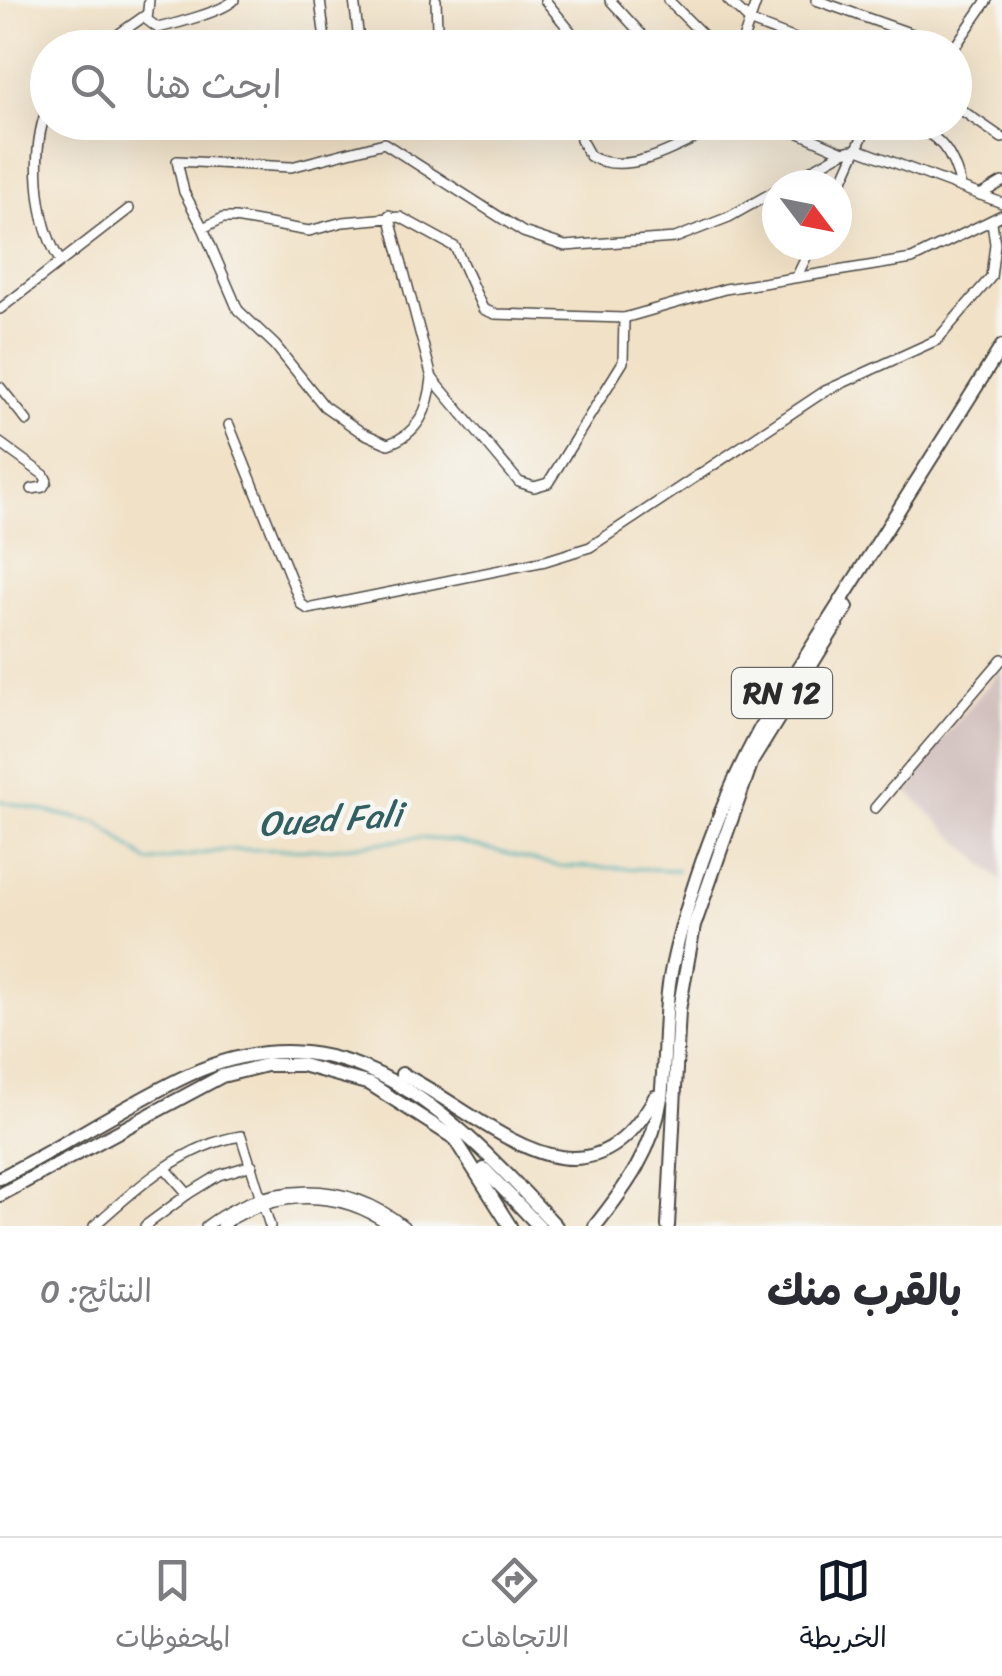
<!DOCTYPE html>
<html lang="ar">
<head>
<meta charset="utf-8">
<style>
	:root { --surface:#fff; --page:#f7f7f7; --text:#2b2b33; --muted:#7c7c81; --line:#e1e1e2; --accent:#111827 }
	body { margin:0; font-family:Sriracha,"Playpen Sans Arabic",sans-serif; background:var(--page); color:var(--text); direction:rtl }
	.compass { position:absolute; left:762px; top:170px; width:90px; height:90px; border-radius:50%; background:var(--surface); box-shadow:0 10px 40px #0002; rotate:122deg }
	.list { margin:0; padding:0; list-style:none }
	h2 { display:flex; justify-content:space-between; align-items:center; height:130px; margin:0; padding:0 40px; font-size:42px }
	h2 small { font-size:32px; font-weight:400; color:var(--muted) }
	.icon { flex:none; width:55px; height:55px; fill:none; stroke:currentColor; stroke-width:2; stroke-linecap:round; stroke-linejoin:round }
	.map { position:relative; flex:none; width:1002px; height:1226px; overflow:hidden; direction:ltr }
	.search { position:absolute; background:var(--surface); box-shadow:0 10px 40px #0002; left:30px; right:30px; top:30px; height:110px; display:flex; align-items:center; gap:25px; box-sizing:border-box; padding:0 35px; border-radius:55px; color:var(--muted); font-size:38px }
	.sheet { height:310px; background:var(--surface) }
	nav { display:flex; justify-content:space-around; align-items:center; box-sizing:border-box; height:140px; border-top:2px solid var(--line); background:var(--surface); font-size:28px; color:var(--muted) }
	nav a { display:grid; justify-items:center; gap:5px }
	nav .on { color:var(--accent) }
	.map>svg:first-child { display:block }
	.industrial { fill:#d1bfbd }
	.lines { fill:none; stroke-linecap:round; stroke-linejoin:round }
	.stream { stroke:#3bacb4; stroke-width:2.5 }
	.minor-casing { stroke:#494642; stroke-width:12 }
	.highway-casing { stroke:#494642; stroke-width:16 }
	.minor { stroke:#fff; stroke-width:9 }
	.highway { stroke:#fff; stroke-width:12 }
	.labels { text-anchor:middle; stroke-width:9; stroke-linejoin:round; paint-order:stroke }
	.shield { fill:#f6f6f2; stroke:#686867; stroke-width:2.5 }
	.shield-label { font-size:30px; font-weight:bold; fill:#2b2b2b }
	.water-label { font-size:35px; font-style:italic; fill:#315f62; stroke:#f6f6f2 }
</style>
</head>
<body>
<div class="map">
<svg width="1002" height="1226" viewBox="0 0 1002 1226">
	<rect width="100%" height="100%" fill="#f6f6f2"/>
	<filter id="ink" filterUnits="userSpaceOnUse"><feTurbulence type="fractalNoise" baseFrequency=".01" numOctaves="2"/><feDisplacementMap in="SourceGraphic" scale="20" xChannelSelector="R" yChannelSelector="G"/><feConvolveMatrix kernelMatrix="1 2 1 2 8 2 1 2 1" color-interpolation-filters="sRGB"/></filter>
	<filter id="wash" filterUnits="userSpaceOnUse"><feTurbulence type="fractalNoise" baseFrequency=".0048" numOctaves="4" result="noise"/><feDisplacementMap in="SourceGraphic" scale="40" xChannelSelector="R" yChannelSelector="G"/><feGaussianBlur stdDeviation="2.25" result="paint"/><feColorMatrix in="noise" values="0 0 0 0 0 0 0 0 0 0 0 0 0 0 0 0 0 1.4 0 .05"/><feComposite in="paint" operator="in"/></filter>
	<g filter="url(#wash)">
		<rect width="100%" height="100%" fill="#f1e1c6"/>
		<path class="industrial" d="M 1002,669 L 1002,882 L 907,791 L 918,777 L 914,771 Z"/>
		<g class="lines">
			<path class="stream" d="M 0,801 L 99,823 L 149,862 L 226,850 L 328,849 L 418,838 L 455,841 L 558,866 L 678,870"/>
		</g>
	</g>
	<g filter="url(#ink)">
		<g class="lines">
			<g class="minor-casing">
				<g id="minor">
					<path d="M 149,0 L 147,20 L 158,28 C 175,24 224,11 234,0"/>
					<path d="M 320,0 L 326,48"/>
					<path d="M 354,0 L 360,48"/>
					<path d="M 436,0 L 437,28 L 443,48"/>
					<path d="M 545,0 L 584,48"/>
					<path d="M 610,0 L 654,48"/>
					<path d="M 668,0 L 716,48"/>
					<path d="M 728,0 L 751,22 L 819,48"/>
					<path d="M 816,0 L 952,48"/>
					<path d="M 99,48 L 146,15"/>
					<path d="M 740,48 L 757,0"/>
					<path d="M 897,48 L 902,31"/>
					<path d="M 954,48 L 987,0"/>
					<path d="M 954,105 L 1002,138"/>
					<path d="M 48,107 C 30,148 36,221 59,259"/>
					<path d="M 580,122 L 581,140 L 590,156 C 631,180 690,139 727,122"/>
					<path d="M 774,122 L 843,152 L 858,149 L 1002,203"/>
					<path d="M 905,122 C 939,134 953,152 961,187"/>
					<path d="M 785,185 L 843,152"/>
					<path d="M 837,193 L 869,122"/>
					<path d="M 980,195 L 1002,182"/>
					<path d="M 389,215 L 432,378 C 429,408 419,434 388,444 L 361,432 L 324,406 L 275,345 L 238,310 L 203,228 L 223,218 L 235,218 L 309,231 L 343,222 L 400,217 L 455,247 L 483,309 L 495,314 L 624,318 L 725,289 L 912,259 L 1002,215"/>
					<path d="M 203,228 L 184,192 L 177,161 L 291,167 L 384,143 L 523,232 L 565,246 L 675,238 L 729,217 L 777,190"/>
					<path d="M 797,276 L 812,245"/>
					<path d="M 0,309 L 129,209"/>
					<path d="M 432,378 L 519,482 L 534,487 L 548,483 L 623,362 L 624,318"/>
					<path d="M 0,387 L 27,421"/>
					<path d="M 229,425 L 301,604 L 308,609 L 545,561 L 590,547 L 825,391 L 937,340 L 991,277 L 995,244 L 992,222"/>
					<path d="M 0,443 L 44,475 L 47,481 L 43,487 L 32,489"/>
					<path d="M 875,808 L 1002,659"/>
					<path d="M 188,1194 L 219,1175 L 252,1165"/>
					<path d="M 94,1226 C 136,1188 183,1145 241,1136 L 270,1226"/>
					<path d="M 145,1226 L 188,1194 L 166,1169"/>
					<path d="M 206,1226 C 266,1181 345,1178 404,1226"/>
					<path d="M 221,1226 C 273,1191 338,1188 390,1226"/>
				</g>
			</g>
			<g class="highway-casing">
				<g id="highway">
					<path d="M 402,1074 C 488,1117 584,1226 655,1097"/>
					<path d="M 484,1169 L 539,1226"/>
					<path d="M 0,1178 C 61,1147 119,1109 180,1079 C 344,998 453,1115 556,1226"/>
					<path d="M 0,1195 L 222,1076 L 266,1065 L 302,1065 L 370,1084 L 454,1138 L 510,1226"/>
					<path d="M 595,1226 C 626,1187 654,1149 661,1098 C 666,1054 663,1011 672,967 C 688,892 723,796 760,729 L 1002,346"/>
					<path d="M 668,1226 L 679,1010 L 694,926 L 752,761 L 847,607"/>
				</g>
			</g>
			<use href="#minor" class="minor"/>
			<use href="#highway" class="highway"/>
		</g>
	</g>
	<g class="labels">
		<rect class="shield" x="732" y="668" width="100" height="50" rx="8"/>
		<g class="shield-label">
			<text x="782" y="703">RN 12</text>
		</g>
		<g class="water-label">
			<text transform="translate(330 819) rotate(-4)" y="12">Oued Fali</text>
		</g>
	</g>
</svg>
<svg class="compass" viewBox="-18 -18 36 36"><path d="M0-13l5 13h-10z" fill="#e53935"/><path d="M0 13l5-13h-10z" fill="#7c7c81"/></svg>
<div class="search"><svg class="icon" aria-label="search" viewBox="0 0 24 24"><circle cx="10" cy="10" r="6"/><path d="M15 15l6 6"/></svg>ابحث هنا</div>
</div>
<section class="sheet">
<h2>بالقرب منك<small>النتائج: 0</small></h2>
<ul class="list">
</ul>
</section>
<nav>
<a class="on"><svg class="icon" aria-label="map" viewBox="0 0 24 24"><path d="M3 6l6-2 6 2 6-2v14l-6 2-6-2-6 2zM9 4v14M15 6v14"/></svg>الخريطة</a>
<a><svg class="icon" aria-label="directions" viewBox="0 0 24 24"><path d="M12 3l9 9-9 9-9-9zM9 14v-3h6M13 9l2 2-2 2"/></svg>الاتجاهات</a>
<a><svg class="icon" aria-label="saved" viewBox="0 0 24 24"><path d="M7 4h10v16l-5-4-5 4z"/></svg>المحفوظات</a>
</nav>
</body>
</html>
